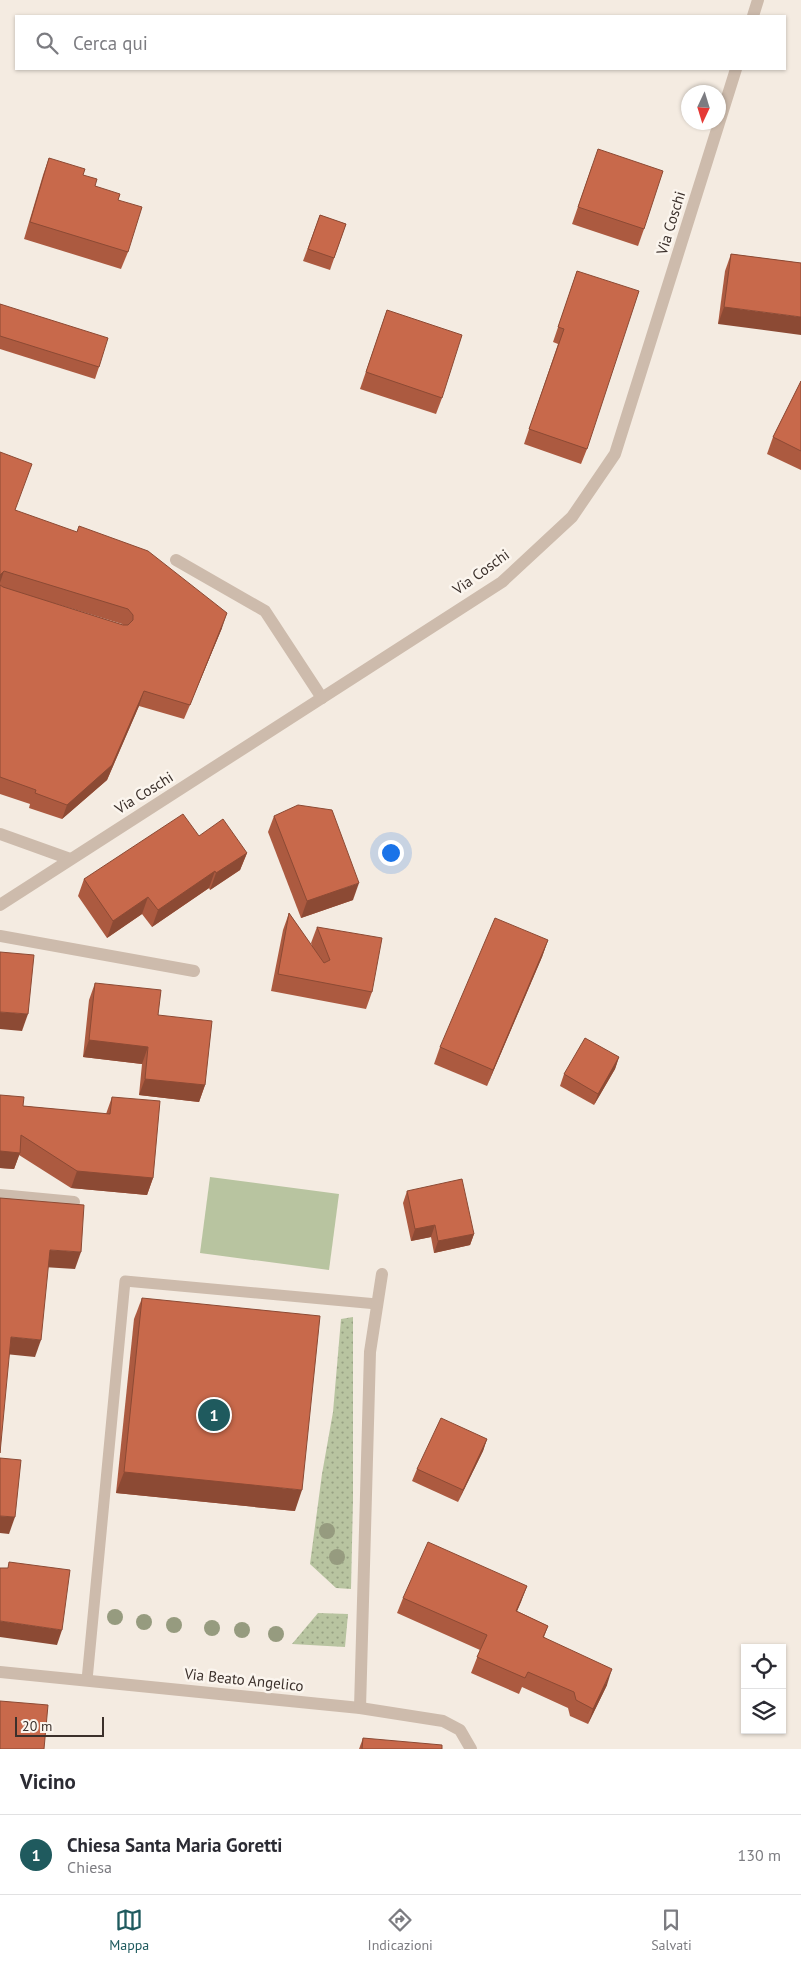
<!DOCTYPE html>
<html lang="it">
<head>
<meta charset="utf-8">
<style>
	:root { --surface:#fff; --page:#f2f2f3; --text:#2b2b33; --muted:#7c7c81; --line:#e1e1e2; --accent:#1f5a5e }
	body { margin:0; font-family:"PT Sans",sans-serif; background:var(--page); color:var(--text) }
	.controls { position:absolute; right:15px; bottom:15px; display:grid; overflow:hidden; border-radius:0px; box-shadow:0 1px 4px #0004 }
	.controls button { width:45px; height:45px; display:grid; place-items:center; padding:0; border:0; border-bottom:1px solid var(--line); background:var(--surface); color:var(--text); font:25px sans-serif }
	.compass { position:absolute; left:681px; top:85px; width:45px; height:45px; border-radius:50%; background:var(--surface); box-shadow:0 1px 4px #0004; rotate:184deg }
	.scale { position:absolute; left:15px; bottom:12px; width:89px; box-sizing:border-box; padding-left:5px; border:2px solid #3b302b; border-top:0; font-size:14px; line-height:18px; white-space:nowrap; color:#3b302b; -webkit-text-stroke:4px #fbf5ee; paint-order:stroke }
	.you { position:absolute; left:390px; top:852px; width:18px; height:18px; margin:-12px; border:4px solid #fff; border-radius:50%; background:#1a73e8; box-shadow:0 0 0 8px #1a73e833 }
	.badge { display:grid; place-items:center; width:32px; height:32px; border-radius:50%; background:var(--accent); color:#fff; font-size:16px; font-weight:700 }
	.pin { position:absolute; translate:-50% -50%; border:2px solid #fff; box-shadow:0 1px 5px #0006 }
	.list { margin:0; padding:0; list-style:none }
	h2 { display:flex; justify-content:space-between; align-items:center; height:65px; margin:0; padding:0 20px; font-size:21px }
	h2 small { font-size:16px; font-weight:400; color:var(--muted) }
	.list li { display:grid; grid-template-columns:32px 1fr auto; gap:15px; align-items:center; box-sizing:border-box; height:80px; padding:0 20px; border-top:1px solid var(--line) }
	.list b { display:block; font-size:19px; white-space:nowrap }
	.list p { margin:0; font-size:16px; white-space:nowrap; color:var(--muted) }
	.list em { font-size:16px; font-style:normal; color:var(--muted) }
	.icon { flex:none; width:28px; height:28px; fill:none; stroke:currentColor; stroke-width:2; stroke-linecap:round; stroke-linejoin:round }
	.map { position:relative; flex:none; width:801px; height:1749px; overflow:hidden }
	.search { position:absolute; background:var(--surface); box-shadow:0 1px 4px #0004; left:15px; right:15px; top:15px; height:55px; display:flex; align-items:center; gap:12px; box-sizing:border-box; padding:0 18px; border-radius:0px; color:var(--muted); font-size:19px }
	.sheet { height:145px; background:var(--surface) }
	nav { display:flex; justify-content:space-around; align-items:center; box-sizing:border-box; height:70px; border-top:1px solid var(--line); background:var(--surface); font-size:14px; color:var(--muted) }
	nav a { display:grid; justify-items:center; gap:2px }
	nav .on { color:var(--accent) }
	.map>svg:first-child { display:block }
	.grass { fill:url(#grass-dots) }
	.pitch { fill:#b8c4a0 }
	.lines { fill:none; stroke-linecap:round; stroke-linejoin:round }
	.service { stroke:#cdbbac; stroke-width:11 }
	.minor { stroke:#cdbbac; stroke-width:12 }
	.tree { fill:#969b7f }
	.wall { fill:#ac5a40; fill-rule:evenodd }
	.shaded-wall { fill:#8c4a34 }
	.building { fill:#c8694b; stroke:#8c4a34 }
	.labels { text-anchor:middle; stroke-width:5; stroke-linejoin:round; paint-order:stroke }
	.street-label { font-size:15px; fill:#3b302b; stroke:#fbf5ee }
</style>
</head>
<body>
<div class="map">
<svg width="801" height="1749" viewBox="0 0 801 1749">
	<defs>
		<pattern id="grass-dots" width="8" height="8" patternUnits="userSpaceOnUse" patternTransform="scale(1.25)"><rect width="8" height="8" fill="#b8c4a0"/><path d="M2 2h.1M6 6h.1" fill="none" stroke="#97a083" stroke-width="1.8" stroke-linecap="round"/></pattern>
	</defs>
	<rect width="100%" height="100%" fill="#f4ebe1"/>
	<g class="grass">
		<path d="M 353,1317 L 353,1499 L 351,1589 L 336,1588 L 310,1564 L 322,1474 L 333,1412 L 341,1319 Z"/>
		<path d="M 318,1613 L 348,1614 L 345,1647 L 292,1644 Z"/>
	</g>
	<path class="pitch" d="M 210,1177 L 339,1194 L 329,1270 L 200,1253 Z"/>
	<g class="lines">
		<path class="service" d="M 87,1680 L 125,1281 L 377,1304"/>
		<g class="minor">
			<path d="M 753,16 L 758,0"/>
			<path d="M 176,560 L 265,611 L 322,698"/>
			<path d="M 0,834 L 70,859"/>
			<path d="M 0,905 L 502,582 L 572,517 L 615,454 L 736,69"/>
			<path d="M 0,936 L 194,971"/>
			<path d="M 0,1195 L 74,1202"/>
			<path d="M 0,1672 L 360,1708 L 443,1721 L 460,1730 L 471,1749"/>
			<path d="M 360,1708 L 370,1352 L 382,1274"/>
		</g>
	</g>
	<g class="tree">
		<circle cx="327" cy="1531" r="8"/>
		<circle cx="337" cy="1557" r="8"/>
		<circle cx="115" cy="1617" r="8"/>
		<circle cx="144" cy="1622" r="8"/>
		<circle cx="174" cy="1625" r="8"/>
		<circle cx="212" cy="1628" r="8"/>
		<circle cx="242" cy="1630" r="8"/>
		<circle cx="276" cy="1634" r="8"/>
	</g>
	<g class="wall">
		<path d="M 49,158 L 118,200 L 128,252 L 121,269 L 24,239 L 43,175 Z"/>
		<path d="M 592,166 L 644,229 L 638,246 L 572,224 Z"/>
		<path d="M 320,215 L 346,224 L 330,270 L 303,261 Z"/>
		<path d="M 731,254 L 801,263 L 718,324 L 725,271 Z"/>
		<path d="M 577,271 L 587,449 L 581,464 L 524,444 L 558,344 L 553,342 Z"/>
		<path d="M 0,304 L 99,367 L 95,379 L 0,349 Z"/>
		<path d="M 387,310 L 442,398 L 436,414 L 360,389 Z"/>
		<path d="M 801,381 L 801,470 L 767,454 L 773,437 Z"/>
		<path d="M 0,452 L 15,510 L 222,628 L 184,719 L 139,706 L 107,780 L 62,819 L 29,808 L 30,804 L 0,794 ZM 47,601 L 122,624 L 123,625 Z"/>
		<path d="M 274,816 L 353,900 L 301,918 L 268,832 Z"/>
		<path d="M 199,836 L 247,853 L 240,870 L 210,890 L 209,888 L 152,927 L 142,914 L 107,938 L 78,896 L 84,879 Z"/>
		<path d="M 289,913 L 313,948 L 311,943 L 317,927 L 372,992 L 366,1009 L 271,991 L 283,930 Z"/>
		<path d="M 548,940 L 542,957 L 487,1086 L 434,1064 L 440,1047 Z"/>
		<path d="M 95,983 L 158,1015 L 205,1085 L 199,1102 L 139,1095 L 142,1064 L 83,1057 L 89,1000 Z"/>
		<path d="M 619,1057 L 615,1069 L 594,1105 L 560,1086 L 564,1074 Z"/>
		<path d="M 0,1095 L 23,1106 L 106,1114 L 112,1097 L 153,1178 L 147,1195 L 71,1188 L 19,1155 L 14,1169 L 0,1168 Z"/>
		<path d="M 407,1191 L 474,1234 L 470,1245 L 434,1253 L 431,1237 L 411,1241 L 403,1203 Z"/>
		<path d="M 142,1298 L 295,1511 L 116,1493 L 134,1319 Z"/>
		<path d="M 487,1439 L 483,1451 L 458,1502 L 412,1481 L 417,1469 Z"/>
		<path d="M 527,1586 L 517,1611 L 548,1626 L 544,1637 L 607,1685 L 588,1724 L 570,1716 L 568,1708 L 522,1687 L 519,1694 L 471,1673 L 480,1650 L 397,1613 L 403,1598 Z"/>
		<path d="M 363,1738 L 442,1749 L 359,1749 Z"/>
	</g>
	<g class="shaded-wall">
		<path d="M 724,307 L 801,317 L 801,335 L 718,324 Z"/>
		<path d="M 4,571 L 0,583 L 0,575 Z"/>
		<path d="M 227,613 L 222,628 L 184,719 L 190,705 Z"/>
		<path d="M 144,691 L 139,706 L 107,780 L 62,819 L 67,805 Z"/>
		<path d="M 247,853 L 240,870 L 210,890 L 216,873 Z"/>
		<path d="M 215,871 L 209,888 L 152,927 L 158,910 Z"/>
		<path d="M 359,883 L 353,900 L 301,918 L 307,901 Z"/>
		<path d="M 148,897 L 142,914 L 107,938 L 113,921 Z"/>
		<path d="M 548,940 L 542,957 L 487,1086 L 493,1070 Z"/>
		<path d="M 0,1012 L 28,1014 L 22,1031 L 0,1029 Z"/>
		<path d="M 89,1040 L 148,1047 L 142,1064 L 83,1057 Z"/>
		<path d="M 619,1057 L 615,1069 L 594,1105 L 598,1094 Z"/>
		<path d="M 145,1079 L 205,1085 L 199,1102 L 139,1095 Z"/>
		<path d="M 0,1151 L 20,1153 L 14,1169 L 0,1168 Z"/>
		<path d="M 77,1171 L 153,1178 L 147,1195 L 71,1188 Z"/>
		<path d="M 435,1225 L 431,1237 L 411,1241 L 415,1229 Z"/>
		<path d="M 474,1234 L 470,1245 L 434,1253 L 438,1241 Z"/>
		<path d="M 50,1250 L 81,1252 L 75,1269 L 43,1267 Z"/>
		<path d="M 11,1337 L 41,1340 L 35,1357 L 5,1354 Z"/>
		<path d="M 487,1439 L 483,1451 L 458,1502 L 463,1490 Z"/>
		<path d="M 124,1472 L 302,1490 L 295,1511 L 116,1493 Z"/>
		<path d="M 0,1516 L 15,1517 L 9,1534 L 0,1533 Z"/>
		<path d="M 527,1586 L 521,1602 L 510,1627 L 516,1611 Z"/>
		<path d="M 0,1621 L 62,1630 L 57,1645 L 0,1637 Z"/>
		<path d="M 612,1669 L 607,1685 L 588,1724 L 593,1709 Z"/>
	</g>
	<g class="building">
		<path d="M 598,149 L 663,171 L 644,229 L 578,207 Z"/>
		<path d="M 49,158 L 85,169 L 83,175 L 97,179 L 95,186 L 120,194 L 118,200 L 142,207 L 128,252 L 30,222 Z"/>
		<path d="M 320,215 L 346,224 L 334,258 L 308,249 Z"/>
		<path d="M 731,254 L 801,263 L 801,317 L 724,307 Z"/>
		<path d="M 577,271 L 639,291 L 587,449 L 529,429 L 564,329 L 558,327 Z"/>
		<path d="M 0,304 L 108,338 L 99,367 L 0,336 Z"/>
		<path d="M 387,310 L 462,335 L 442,398 L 366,372 Z"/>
		<path d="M 801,381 L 801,451 L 773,437 Z"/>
		<path d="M 0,452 L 32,464 L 15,510 L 77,532 L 79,526 L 148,551 L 227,613 L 190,705 L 144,691 L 112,765 L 67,805 L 35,793 L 36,790 L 0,777 L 0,585 L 3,587 L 123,625 L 128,625 L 133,620 L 133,615 L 128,609 L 4,571 L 0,575 Z"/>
		<path d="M 298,805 L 332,810 L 359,883 L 307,901 L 274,816 Z"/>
		<path d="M 183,814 L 199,836 L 223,819 L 247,853 L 216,873 L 215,871 L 158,910 L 148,897 L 113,921 L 84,879 Z"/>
		<path d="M 289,913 L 324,963 L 330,960 L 317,927 L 382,938 L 372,992 L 278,974 Z"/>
		<path d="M 495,918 L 548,940 L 493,1070 L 440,1047 Z"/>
		<path d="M 0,952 L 34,955 L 28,1014 L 0,1012 Z"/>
		<path d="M 95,983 L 161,990 L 158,1015 L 212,1021 L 205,1085 L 145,1079 L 148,1047 L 89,1040 Z"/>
		<path d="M 585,1038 L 619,1057 L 598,1094 L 564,1074 Z"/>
		<path d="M 0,1095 L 24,1097 L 23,1106 L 110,1114 L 112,1097 L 160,1101 L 153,1178 L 77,1171 L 21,1135 L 20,1153 L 0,1151 Z"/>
		<path d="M 462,1179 L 474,1234 L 438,1241 L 435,1225 L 415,1229 L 407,1191 Z"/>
		<path d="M 0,1198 L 84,1205 L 81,1252 L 50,1250 L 41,1340 L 11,1337 L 0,1453 Z"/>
		<path d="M 142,1298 L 320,1316 L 302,1490 L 124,1472 Z"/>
		<path d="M 441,1418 L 487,1439 L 463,1490 L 417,1469 Z"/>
		<path d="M 0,1458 L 21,1460 L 15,1517 L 0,1516 Z"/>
		<path d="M 428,1542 L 527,1586 L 516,1611 L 548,1626 L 543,1637 L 612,1669 L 593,1709 L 576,1700 L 574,1692 L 528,1672 L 525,1678 L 477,1657 L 487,1635 L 403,1598 Z"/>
		<path d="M 9,1562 L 70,1570 L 62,1630 L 0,1621 L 0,1568 L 8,1568 Z"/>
		<path d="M 0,1701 L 48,1705 L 44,1749 L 0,1749 Z"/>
		<path d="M 363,1738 L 442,1745 L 442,1749 L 362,1749 Z"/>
	</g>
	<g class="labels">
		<g class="street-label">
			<text transform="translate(671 223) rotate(-73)" y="5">Via Coschi</text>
			<text transform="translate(481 572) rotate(-36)" y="5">Via Coschi</text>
			<text transform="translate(144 793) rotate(-32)" y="5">Via Coschi</text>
			<text transform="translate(244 1680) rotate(6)" y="5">Via Beato Angelico</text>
		</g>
	</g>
</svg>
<div class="controls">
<button><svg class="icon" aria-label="locate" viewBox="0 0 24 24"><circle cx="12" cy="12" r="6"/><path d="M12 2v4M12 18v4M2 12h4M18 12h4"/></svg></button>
<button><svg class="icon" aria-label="layers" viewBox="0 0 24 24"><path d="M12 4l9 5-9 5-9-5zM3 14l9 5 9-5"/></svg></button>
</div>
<svg class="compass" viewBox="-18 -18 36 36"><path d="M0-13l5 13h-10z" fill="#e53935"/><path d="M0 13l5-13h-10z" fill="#7c7c81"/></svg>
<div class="scale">20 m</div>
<div class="you"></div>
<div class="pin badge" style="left:214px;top:1415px">1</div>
<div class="search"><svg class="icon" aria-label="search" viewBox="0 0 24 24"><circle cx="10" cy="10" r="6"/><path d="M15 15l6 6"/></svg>Cerca qui</div>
</div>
<section class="sheet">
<h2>Vicino<small></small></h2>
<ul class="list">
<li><span class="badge">1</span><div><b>Chiesa Santa Maria Goretti</b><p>Chiesa</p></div><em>130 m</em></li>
</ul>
</section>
<nav>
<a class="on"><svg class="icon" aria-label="map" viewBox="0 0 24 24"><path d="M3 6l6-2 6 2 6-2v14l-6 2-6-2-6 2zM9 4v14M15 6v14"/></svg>Mappa</a>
<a><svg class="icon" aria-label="directions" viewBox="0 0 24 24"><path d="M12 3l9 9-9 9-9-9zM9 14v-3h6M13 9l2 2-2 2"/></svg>Indicazioni</a>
<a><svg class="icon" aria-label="saved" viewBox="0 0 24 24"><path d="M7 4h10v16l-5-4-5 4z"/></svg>Salvati</a>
</nav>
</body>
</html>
